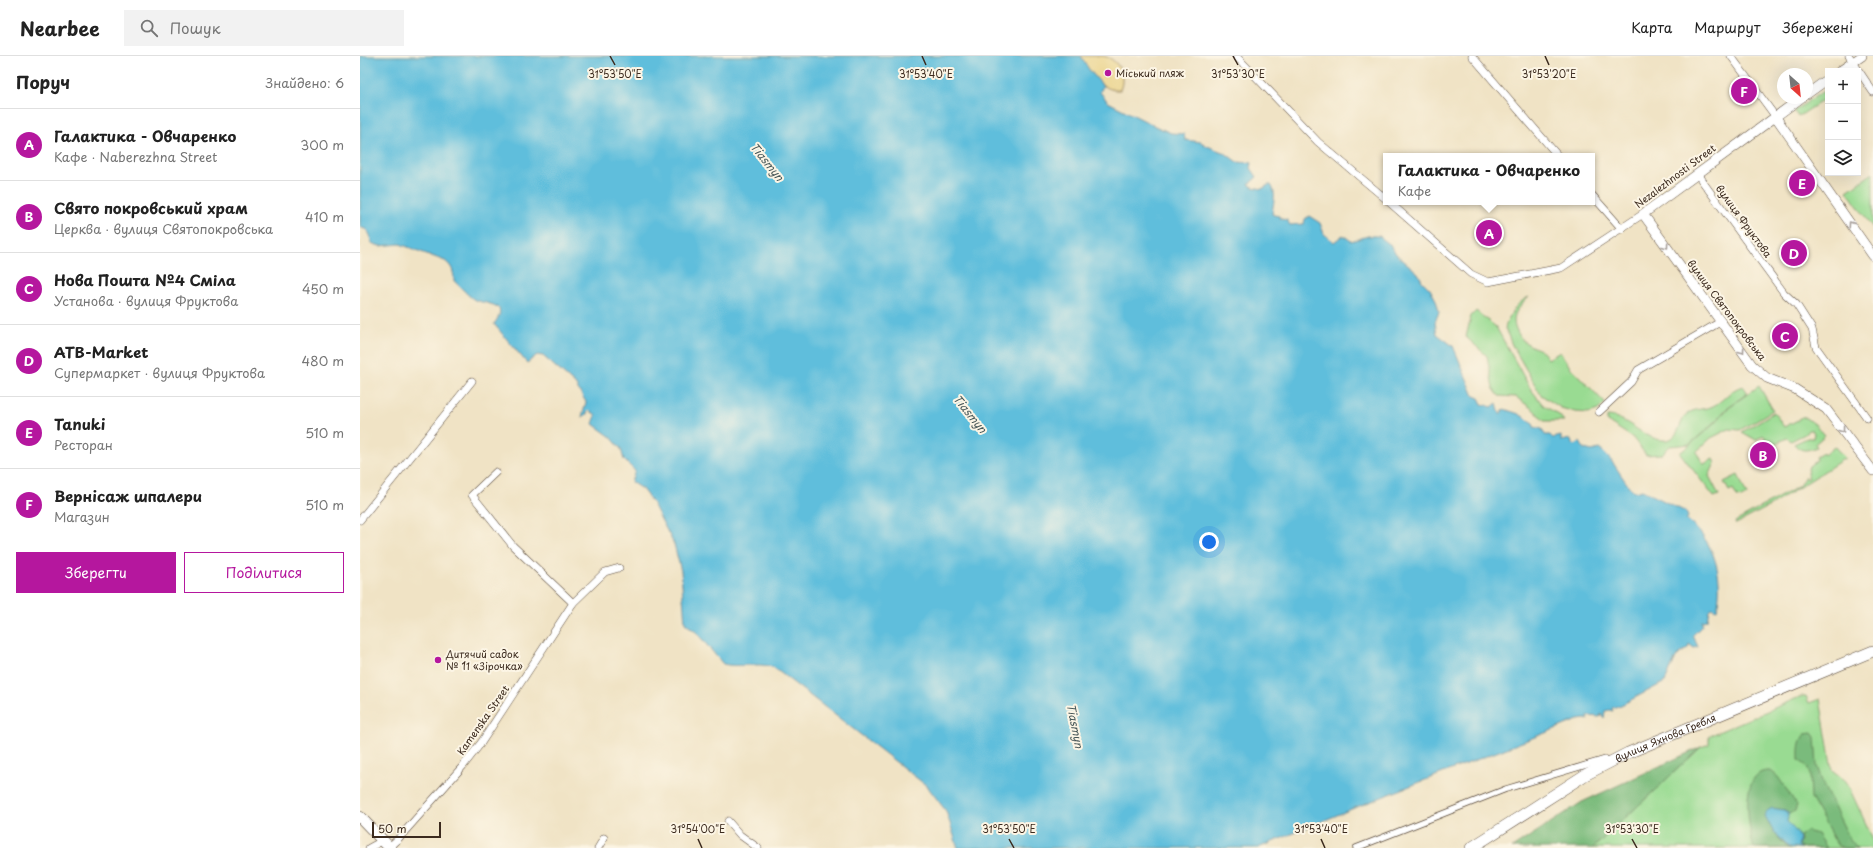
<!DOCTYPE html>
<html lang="uk">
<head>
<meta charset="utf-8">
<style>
	:root { --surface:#fff; --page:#f2f2f2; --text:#222; --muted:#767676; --line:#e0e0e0; --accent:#b5179e }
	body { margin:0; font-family:"Playpen Sans",sans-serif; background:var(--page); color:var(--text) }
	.controls { position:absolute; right:12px; top:12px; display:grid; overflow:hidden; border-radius:0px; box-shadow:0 4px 16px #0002 }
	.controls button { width:36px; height:36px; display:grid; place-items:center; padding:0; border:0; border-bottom:1px solid var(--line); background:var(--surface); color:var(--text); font:20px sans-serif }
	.compass { position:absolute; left:1417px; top:12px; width:36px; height:36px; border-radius:50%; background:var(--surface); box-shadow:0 4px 16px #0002; rotate:153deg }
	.scale { position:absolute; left:12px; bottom:10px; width:69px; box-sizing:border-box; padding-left:4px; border:2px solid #3b2a1e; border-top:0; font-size:11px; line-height:14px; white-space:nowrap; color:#3b2a1e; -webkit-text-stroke:3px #fcf5e5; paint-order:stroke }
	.you { position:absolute; left:849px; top:486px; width:14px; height:14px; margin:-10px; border:3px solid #fff; border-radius:50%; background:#1a73e8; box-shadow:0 0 0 6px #1a73e833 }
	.badge { display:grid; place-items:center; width:26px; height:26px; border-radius:50%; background:var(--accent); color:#fff; font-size:13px; font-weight:700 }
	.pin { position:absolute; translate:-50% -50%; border:2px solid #fff; box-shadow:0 1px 4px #0006 }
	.popup { position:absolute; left:1023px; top:97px; width:212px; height:52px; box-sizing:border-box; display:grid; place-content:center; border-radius:0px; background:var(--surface); filter:drop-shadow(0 1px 3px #0005); font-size:13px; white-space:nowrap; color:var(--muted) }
	.popup b { font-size:15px; color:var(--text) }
	.popup::after { content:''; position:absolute; left:50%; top:100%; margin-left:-8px; border:8px solid transparent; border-top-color:var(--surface) }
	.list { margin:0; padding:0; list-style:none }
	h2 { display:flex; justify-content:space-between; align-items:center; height:52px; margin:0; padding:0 16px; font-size:17px }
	h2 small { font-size:13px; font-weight:400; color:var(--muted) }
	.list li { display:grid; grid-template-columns:26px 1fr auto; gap:12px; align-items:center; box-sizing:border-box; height:72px; padding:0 16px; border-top:1px solid var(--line) }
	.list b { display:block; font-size:15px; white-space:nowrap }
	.list p { margin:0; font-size:13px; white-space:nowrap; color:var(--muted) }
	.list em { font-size:13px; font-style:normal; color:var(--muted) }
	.actions { display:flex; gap:8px; padding:12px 16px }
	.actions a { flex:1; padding:9px 0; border:1px solid var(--accent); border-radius:0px; text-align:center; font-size:14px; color:var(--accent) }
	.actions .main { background:var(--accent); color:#fff }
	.icon { flex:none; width:22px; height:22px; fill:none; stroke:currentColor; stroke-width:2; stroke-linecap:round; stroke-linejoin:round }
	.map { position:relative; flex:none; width:1513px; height:792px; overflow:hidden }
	header { display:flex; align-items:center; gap:24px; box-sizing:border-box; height:56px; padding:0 20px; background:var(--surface); border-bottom:1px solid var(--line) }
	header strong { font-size:19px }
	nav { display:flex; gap:22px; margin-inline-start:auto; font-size:14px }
	.search { width:280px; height:36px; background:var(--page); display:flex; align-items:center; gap:10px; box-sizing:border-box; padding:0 14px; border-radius:0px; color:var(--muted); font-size:15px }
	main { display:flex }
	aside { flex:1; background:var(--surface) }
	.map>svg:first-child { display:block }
	.green { fill:#99db92; stroke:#6a8258 }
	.forest { fill:#7abb7c; stroke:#5a724d }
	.sand { fill:#eeda9e; stroke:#94825e }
	.water { fill:#5ebedc; stroke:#4c747d }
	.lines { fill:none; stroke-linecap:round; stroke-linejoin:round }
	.pedestrian-casing { stroke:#564637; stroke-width:7 }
	.minor-casing { stroke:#564637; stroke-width:8 }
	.tertiary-casing { stroke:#564637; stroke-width:10 }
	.primary-casing { stroke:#564637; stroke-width:12 }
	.pedestrian { stroke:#fff; stroke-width:5.5 }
	.minor { stroke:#fff; stroke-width:7 }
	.tertiary { stroke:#fff; stroke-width:9 }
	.primary { stroke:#fff; stroke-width:11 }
	.oneway { stroke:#a79f9a }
	.ticks { fill:none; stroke:#3b2a1e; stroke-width:1.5 }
	.poi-dot { fill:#b5179e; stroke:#fcf5e5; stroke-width:1.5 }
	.labels { text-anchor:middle; stroke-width:4; stroke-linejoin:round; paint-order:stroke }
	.poi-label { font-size:10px; fill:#3b2a1e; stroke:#fcf5e5; text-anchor:start }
	.street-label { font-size:10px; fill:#3b2a1e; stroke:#fcf5e5 }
	.water-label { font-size:11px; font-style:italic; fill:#465657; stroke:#fcf5e5 }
	.ticks-label { font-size:10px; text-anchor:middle; fill:#3b2a1e; stroke:#fcf5e5; stroke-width:4; stroke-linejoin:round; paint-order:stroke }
</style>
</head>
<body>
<header>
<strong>Nearbee</strong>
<div class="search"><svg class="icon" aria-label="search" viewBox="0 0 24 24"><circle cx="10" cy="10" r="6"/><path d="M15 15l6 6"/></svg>Пошук</div>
<nav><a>Карта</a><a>Маршрут</a><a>Збережені</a></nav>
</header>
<main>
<aside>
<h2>Поруч<small>Знайдено: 6</small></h2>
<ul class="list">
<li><span class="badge">A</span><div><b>Галактика - Овчаренко</b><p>Кафе · Naberezhna Street</p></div><em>300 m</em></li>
<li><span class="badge">B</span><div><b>Свято покровський храм</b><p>Церква · вулиця Святопокровська</p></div><em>410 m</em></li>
<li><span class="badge">C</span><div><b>Нова Пошта №4 Сміла</b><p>Установа · вулиця Фруктова</p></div><em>450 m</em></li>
<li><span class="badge">D</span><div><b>ATB-Market</b><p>Супермаркет · вулиця Фруктова</p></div><em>480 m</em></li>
<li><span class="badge">E</span><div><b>Tanuki</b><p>Ресторан</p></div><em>510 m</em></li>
<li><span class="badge">F</span><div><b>Вернiсаж шпалери</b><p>Магазин</p></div><em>510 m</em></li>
</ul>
<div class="actions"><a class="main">Зберегти</a><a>Поділитися</a></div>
</aside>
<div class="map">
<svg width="1513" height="792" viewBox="0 0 1513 792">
	<rect width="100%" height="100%" fill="#fcf5e5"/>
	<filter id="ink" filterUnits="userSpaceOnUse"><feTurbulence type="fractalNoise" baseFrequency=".025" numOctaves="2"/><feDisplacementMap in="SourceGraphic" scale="8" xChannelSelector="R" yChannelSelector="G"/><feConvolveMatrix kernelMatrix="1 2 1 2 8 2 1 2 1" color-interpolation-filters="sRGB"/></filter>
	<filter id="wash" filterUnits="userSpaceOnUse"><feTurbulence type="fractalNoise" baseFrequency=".012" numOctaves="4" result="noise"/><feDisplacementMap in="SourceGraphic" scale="16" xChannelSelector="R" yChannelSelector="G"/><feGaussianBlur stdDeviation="0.9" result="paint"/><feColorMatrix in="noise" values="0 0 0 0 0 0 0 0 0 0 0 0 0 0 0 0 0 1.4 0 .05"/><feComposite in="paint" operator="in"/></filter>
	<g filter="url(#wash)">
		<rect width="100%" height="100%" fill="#f0e3c5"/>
		<g class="green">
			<path d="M 1468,32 L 1468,41 L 1438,61 L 1434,55 Z"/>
			<path d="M 1513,117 L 1513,172 L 1487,135 Z"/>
			<path d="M 1169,241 C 1157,253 1149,261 1158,277 C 1160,281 1163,286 1168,288 C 1179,295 1180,290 1188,303 L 1200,296 L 1210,311 L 1245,347 L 1238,354 L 1229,357 L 1215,356 L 1201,352 L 1181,339 L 1152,289 L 1145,272 C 1149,259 1156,247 1169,241 Z"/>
			<path d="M 1116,255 L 1136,271 L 1170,332 L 1183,349 L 1199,359 L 1204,365 L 1184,365 L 1174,354 L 1156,341 L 1139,340 L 1133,332 L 1127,300 L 1106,281 L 1111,260 Z"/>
			<path d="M 1383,330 L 1388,337 L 1368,351 L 1353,368 L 1330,388 L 1310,390 L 1302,398 L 1286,399 L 1273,382 L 1247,365 L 1247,360 C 1266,360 1282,382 1302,384 C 1320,386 1318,366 1327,358 C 1334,352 1345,354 1353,350 C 1364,345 1370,333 1383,330 Z"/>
			<path d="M 1399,330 L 1413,354 L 1380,374 L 1369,373 L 1351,382 L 1336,396 L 1344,408 L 1353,403 L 1355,407 L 1349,420 L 1359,439 L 1354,441 L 1320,397 L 1354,368 L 1369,351 Z"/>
			<path d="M 1414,356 L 1424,371 L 1444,361 L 1455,368 L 1465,379 L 1455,388 L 1457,391 C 1448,394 1442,397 1434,388 L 1447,382 L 1453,382 L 1454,377 L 1452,374 L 1448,374 L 1445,378 L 1431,385 L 1427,382 L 1415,388 L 1408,385 L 1403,379 L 1396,384 L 1382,376 Z"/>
			<path d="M 1474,390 L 1485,402 L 1410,450 L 1376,468 L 1375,466 L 1439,430 L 1445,420 L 1447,423 L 1449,422 L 1447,417 L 1449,410 L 1457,404 L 1456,401 L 1463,397 L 1464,399 Z"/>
			<path d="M 1378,419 L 1387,439 L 1381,442 L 1377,441 L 1373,433 L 1369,435 L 1364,426 Z"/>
			<path d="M 1442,640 L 1446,640 L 1449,647 L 1460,643 L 1472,714 L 1486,725 L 1513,783 L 1513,792 L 1233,792 L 1341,691 L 1349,688 L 1349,680 Z"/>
		</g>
		<g class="forest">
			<path d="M 1452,677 L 1455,681 L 1457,710 L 1464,731 L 1490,783 L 1497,792 L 1483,792 L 1477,789 L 1451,742 L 1450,719 L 1447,711 L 1439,704 C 1439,694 1438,686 1445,678 Z"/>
			<path d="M 1341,691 L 1233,792 L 1152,792 L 1222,746 Z"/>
			<path d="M 1411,715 L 1418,721 L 1437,749 L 1435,755 L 1429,758 L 1424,754 L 1412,752 L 1414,777 C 1421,782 1423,791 1431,792 L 1395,792 L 1393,790 C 1389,772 1380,724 1402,716 C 1404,715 1409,715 1411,715 Z"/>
			<path d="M 1447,775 L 1457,778 L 1466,792 L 1440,792 L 1438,789 L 1441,784 L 1440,780 Z"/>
		</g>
		<path class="sand" d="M 721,0 C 728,0 736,0 743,0 C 759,3 766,20 760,34 C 742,36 729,15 721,0 Z"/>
		<g class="water">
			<path d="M 0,0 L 721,0 L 728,12 L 743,30 L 740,36 L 748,46 L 797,71 L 811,77 L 824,78 L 825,84 L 841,86 L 847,90 L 865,97 L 877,106 L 892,107 L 891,112 L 897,121 L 889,128 L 893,131 L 902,133 L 908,129 L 911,129 C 917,137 913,148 912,158 L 914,159 L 919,160 L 921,163 L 927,164 L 930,169 L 944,168 L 945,163 L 949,160 L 960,167 L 964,178 L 974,186 L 983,179 L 991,185 L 1008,180 L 1019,180 L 1028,187 L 1037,199 L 1058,217 L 1062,225 L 1070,233 L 1076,244 L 1079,256 L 1075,266 L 1077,278 L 1093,290 L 1114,340 L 1119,342 L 1122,348 L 1132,351 L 1137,347 L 1140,358 L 1144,353 L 1159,358 L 1173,367 L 1174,371 L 1182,373 L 1185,379 L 1190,379 L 1193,382 L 1201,380 L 1201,385 L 1211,383 L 1212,387 L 1215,389 L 1220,386 L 1224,393 L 1232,395 L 1239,393 C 1255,404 1261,423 1274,436 L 1282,434 L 1326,456 L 1328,461 L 1326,464 C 1355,484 1364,521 1357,554 L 1351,552 L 1349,554 L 1347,564 L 1342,565 L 1342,570 L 1333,579 L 1338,591 L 1334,592 L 1329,588 L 1328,592 L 1316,601 L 1305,626 L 1261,649 L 1252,652 L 1253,655 L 1249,654 L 1245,655 L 1244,662 L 1241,658 L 1240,661 L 1228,660 L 1228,664 L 1225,663 L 1218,664 L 994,752 L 898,792 L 598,792 L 586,755 L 567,730 L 413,611 C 397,606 377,612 363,608 L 336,576 L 325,567 L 321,515 L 314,488 L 292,446 L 282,433 L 271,426 L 275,415 L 264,404 L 261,393 L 251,381 L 233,368 L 236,359 L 229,354 L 226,359 L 222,361 L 226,346 L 215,328 L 183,300 L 177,299 L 167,307 L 134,268 C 150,247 129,249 115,244 C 110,242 99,229 94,225 C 94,216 92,210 85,205 L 40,188 L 20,190 L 11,187 L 10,179 L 7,174 L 0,171 Z"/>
			<path d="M 1412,752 L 1424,754 L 1429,758 L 1427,765 C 1432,773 1444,779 1438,789 L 1440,792 L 1428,791 L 1419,781 L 1414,777 L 1405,760 L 1407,755 Z"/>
		</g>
	</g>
	<g filter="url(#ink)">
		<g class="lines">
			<g class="pedestrian-casing">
				<path id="pedestrian" d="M 996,792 L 1146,733 L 1246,703"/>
			</g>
			<g class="minor-casing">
				<g id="minor">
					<path d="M 876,0 L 958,86 L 1026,143"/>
					<path d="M 1112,0 L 1198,100"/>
					<path d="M 1371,0 L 1415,60"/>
					<path d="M 1489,0 L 1513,36"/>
					<path d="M 1337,118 L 1424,237 L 1436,248 L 1452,273 L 1456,291 L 1507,362"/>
					<path d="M 1232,139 L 1262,173"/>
					<path d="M 1029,146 L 1111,218 L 1128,226 L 1201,212 L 1283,158"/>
					<path d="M 1239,356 L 1271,326 L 1278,314 L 1360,266"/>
					<path d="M 136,416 L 112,439 L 153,490 L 213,547"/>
					<path d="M 0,464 L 112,325"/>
					<path d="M 368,765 L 380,779 L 398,792"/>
					<path d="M 29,791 L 38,783 L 103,710 L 121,687 L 213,547 L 245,516 L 259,512"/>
					<path d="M 9,792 L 22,785"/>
					<path d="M 238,792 L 244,782"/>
				</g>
			</g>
			<g class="tertiary-casing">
				<g id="tertiary">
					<path d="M 1480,15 L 1502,0"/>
					<path d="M 1447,38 L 1468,23"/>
					<path d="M 1441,42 L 1283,158 L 1392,309 L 1407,322 L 1435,333 L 1466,353 L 1513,415"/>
					<path d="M 1415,60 L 1513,200"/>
				</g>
			</g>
			<g class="primary-casing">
				<g id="primary">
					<path d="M 0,761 L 30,792"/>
					<path id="s1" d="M 1111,792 L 1225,719 L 1268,697 L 1513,595"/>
				</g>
			</g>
			<use href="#pedestrian" class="pedestrian"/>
			<use href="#minor" class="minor"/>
			<use href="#tertiary" class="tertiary"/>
			<use href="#primary" class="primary"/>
		</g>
		<defs><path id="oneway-chevron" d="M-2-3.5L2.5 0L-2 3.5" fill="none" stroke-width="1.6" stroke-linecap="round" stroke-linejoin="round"/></defs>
		<g class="oneway">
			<use href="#oneway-chevron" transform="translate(1491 168) rotate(-125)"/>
			<use href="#oneway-chevron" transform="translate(1306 190) rotate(54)"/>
			<use href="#oneway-chevron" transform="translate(1382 295) rotate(54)"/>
			<use href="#oneway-chevron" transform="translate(1482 374) rotate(53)"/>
		</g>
	</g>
	<path class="ticks" d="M 250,0 L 255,9M 562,0 L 566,9M 873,0 L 878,9M 1185,0 L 1189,9M 338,783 L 342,792M 649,783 L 654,792M 961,783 L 965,792M 1272,783 L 1277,792"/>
	<g class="poi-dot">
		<circle cx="748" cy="17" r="4"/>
		<circle cx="78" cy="604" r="4"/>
	</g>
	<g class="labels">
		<g class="poi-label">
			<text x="756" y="21">Міський пляж</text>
			<text x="86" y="602">Дитячий садок<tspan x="86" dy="12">№ 11 «Зірочка»</tspan></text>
		</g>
		<g class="street-label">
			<text transform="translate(1315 120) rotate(-37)" y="4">Nezalezhnosti Street</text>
			<text transform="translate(1384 165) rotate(54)" y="4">вулиця Фруктова</text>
			<text transform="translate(1367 254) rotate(53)" y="4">вулиця Святопокровська</text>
			<text transform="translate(123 664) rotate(-55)" y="4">Kamenska Street</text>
			<text dy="4" stroke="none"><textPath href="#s1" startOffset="224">вулиця Яхнова Гребля</textPath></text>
		</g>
		<g class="water-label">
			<text transform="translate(407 106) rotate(51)" y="4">Tiasmyn</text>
			<text transform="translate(610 358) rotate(51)" y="4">Tiasmyn</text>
			<text transform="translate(715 670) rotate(79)" y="4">Tiasmyn</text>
		</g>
	</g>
	<g class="ticks-label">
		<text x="255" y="22">31°53'50"E</text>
		<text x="566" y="22">31°53'40"E</text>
		<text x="878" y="22">31°53'30"E</text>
		<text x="1189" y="22">31°53'20"E</text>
		<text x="338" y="777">31°54'00"E</text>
		<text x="649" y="777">31°53'50"E</text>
		<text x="961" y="777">31°53'40"E</text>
		<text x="1272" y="777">31°53'30"E</text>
	</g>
</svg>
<div class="controls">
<button>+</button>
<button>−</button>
<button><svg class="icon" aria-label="layers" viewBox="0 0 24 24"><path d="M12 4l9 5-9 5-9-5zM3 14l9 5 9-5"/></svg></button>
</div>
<svg class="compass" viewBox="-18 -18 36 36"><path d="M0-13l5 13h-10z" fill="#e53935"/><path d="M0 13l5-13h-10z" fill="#767676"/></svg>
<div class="scale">50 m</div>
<div class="you"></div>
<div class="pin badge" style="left:1129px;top:177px">A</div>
<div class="popup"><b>Галактика - Овчаренко</b>Кафе</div>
<div class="pin badge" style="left:1403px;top:399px">B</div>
<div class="pin badge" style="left:1425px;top:280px">C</div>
<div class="pin badge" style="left:1434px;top:197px">D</div>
<div class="pin badge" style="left:1442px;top:127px">E</div>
<div class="pin badge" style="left:1384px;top:35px">F</div>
</div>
</main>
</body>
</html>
